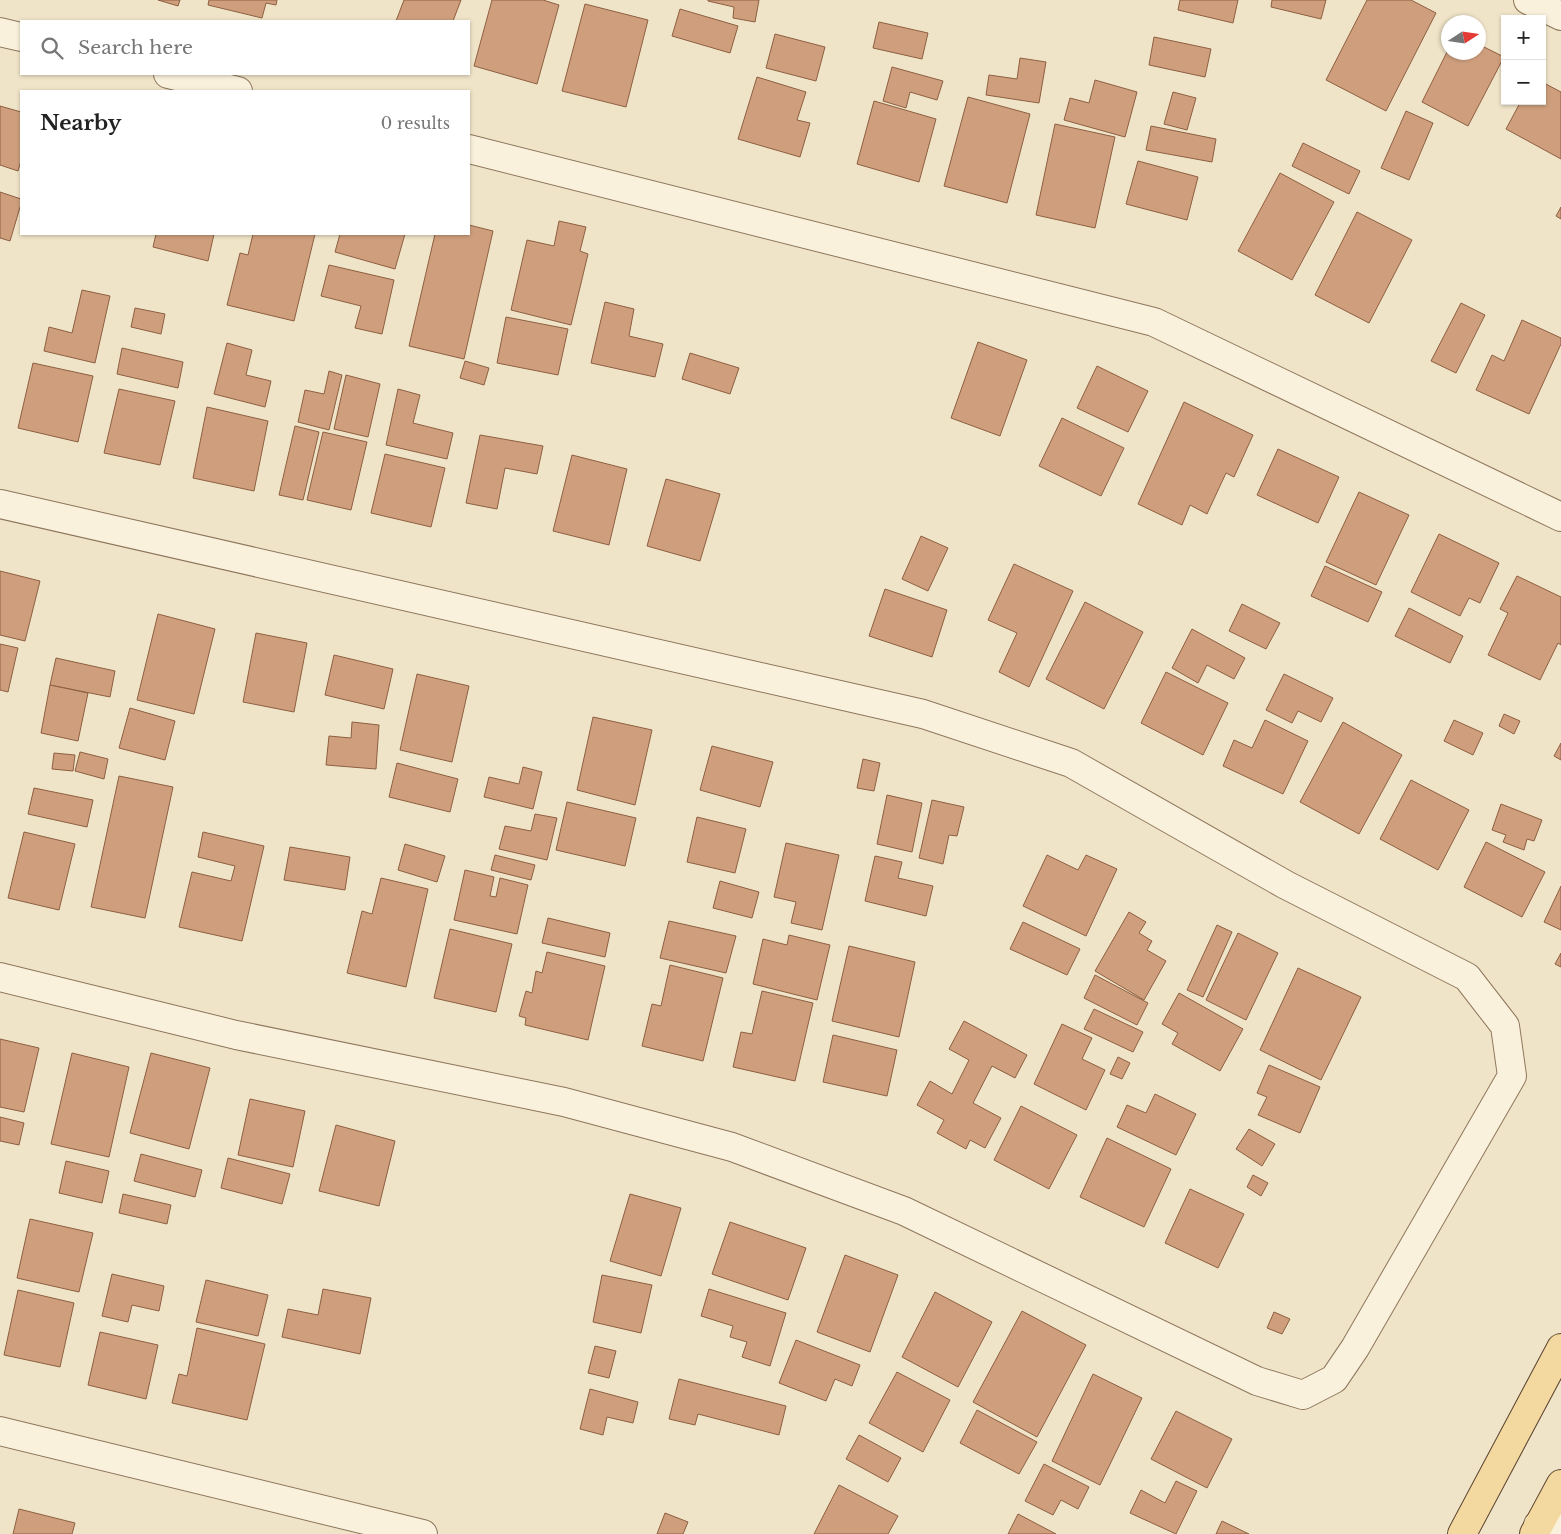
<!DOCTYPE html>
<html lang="en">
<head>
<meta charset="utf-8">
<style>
	:root { --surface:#fff; --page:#f2f2f2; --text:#222; --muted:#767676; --line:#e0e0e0 }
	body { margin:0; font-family:"Libre Baskerville",serif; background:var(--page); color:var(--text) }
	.controls { position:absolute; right:15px; top:15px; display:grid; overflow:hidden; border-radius:0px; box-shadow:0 1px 4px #0004 }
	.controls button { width:45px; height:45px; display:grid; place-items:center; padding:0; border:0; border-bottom:1px solid var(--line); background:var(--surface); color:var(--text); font:25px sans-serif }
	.compass { position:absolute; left:1441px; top:15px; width:45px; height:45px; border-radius:50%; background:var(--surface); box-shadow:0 1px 4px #0004; rotate:78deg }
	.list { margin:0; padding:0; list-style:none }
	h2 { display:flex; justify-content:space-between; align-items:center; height:65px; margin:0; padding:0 20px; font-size:21px }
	h2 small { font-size:16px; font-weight:400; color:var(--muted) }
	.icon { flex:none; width:28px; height:28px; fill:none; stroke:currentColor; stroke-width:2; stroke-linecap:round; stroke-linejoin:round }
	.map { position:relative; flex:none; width:1561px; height:1534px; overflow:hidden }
	.search { position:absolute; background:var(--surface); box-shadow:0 1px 4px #0004; left:20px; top:20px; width:450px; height:55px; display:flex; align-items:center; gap:12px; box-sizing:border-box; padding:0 18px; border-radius:0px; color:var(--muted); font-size:19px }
	.panel { position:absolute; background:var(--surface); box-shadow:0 1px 4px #0004; left:20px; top:90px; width:450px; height:145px; border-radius:0px }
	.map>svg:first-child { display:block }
	.building { fill:#cf9f7d; stroke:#8d5f41 }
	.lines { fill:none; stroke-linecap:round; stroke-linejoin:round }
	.minor-casing { stroke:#8d765c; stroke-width:30 }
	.tertiary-casing { stroke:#8d765c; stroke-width:30 }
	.primary-casing { stroke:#5b4430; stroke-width:30 }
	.minor { stroke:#faf1dc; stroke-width:28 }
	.tertiary { stroke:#faf1dc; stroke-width:28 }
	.primary { stroke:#f3d9a0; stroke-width:28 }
</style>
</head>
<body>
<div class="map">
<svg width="1561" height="1534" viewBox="0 0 1561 1534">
	<rect width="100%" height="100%" fill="#f0e4c8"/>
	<g class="building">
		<path d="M 158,0 L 180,0 L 178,6 Z"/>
		<path d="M 209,0 L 277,0 L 276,5 L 266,3 L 262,18 L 208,5 Z"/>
		<path d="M 404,0 L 461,0 L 453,21 L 396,21 Z"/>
		<path d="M 492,0 L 543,0 L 559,5 L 537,84 L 474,66 Z"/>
		<path d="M 708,0 L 759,0 L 755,22 L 733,18 L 734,7 L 708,1 Z"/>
		<path d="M 1180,0 L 1238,0 L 1233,23 L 1178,10 Z"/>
		<path d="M 1272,0 L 1326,0 L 1321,19 L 1271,7 Z"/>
		<path d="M 1367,0 L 1411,0 L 1436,13 L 1386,111 L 1326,80 Z"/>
		<path d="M 585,4 L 648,20 L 626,107 L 562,91 Z"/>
		<path d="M 680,9 L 738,26 L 730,53 L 672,36 Z"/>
		<path d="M 879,22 L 928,33 L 922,59 L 873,48 Z"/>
		<path d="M 775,34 L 825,47 L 816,81 L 766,68 Z"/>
		<path d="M 1154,37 L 1211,49 L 1205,77 L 1149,65 Z"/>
		<path d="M 1478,44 L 1504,57 L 1468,126 L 1422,102 L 1448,50 L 1448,52 L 1478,52 Z"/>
		<path d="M 1020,58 L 1046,62 L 1039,103 L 986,95 L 989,75 L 1017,79 Z"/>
		<path d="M 892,67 L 943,81 L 937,100 L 910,92 L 906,108 L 883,101 Z"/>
		<path d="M 757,77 L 806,92 L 797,120 L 810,123 L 800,157 L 738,139 Z"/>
		<path d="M 1095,80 L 1137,92 L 1125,137 L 1064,120 L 1070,98 L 1089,103 Z"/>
		<path d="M 1542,82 L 1561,92 L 1561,159 L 1506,129 L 1521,101 L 1542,101 Z"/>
		<path d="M 1173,92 L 1196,98 L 1187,130 L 1164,124 Z"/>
		<path d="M 968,97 L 1030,114 L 1007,203 L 944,186 Z"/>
		<path d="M 874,101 L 936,119 L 919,182 L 857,164 Z"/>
		<path d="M 0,106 L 21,112 L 21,161 L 18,171 L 0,165 Z"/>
		<path d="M 1406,111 L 1433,123 L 1409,180 L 1381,168 Z"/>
		<path d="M 1055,124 L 1115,137 L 1095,228 L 1036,215 Z"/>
		<path d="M 1151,126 L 1216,139 L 1212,162 L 1146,150 Z"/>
		<path d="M 1303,143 L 1360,171 L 1349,194 L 1292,166 Z"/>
		<path d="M 1138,161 L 1198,177 L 1187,220 L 1126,204 Z"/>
		<path d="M 1280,173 L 1334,202 L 1292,280 L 1238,251 Z"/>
		<path d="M 0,192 L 21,199 L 21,204 L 10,241 L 0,238 Z"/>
		<path d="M 1561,207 L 1561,219 L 1556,216 Z"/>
		<path d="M 1357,212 L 1412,240 L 1369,323 L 1315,295 Z"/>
		<path d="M 559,221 L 586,227 L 580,251 L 588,254 L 571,325 L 511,310 L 527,240 L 554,246 Z"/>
		<path d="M 469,225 L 493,231 L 464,359 L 409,346 L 435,234 L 469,234 Z"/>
		<path d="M 156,234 L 214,234 L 208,261 L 153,247 Z"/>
		<path d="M 253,234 L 315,234 L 294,321 L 227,305 L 240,253 L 248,255 Z"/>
		<path d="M 340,234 L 405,234 L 395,269 L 335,252 Z"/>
		<path d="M 329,265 L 394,280 L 382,334 L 355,328 L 361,306 L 321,296 Z"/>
		<path d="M 82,290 L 110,296 L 95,363 L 44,351 L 49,327 L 72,333 Z"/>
		<path d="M 605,302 L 634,309 L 629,336 L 663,344 L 655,377 L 591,363 Z"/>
		<path d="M 1461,303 L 1485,315 L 1456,373 L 1431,361 Z"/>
		<path d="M 135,308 L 165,314 L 161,334 L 131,327 Z"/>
		<path d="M 506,317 L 568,329 L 558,375 L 497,363 Z"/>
		<path d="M 1522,320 L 1561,338 L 1561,344 L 1529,414 L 1476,390 L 1492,355 L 1504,361 Z"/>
		<path d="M 978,342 L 1027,360 L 1000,436 L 951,418 Z"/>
		<path d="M 227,343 L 252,350 L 246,375 L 271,381 L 265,407 L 214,394 Z"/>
		<path d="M 122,348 L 183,362 L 178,388 L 117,374 Z"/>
		<path d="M 690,353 L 739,368 L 730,394 L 682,379 Z"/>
		<path d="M 465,361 L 489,368 L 484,385 L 460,378 Z"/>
		<path d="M 33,363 L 93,376 L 78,442 L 18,428 Z"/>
		<path d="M 1097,366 L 1148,391 L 1128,432 L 1077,408 Z"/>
		<path d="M 329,371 L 342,375 L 329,430 L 298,422 L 305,390 L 324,394 Z"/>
		<path d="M 346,375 L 380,384 L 368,437 L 334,429 Z"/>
		<path d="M 119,389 L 175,401 L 160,465 L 104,453 Z"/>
		<path d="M 398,389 L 420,395 L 413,423 L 453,433 L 447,459 L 386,445 Z"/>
		<path d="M 1184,402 L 1253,435 L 1234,477 L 1226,473 L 1207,514 L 1190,505 L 1182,525 L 1138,504 Z"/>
		<path d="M 207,407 L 268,421 L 254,491 L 193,478 Z"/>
		<path d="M 1062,418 L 1124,448 L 1101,496 L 1039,466 Z"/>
		<path d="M 295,426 L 319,432 L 303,500 L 279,495 Z"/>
		<path d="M 323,432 L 367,442 L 351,510 L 307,500 Z"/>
		<path d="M 480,435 L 543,446 L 537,474 L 505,468 L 497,509 L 466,503 Z"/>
		<path d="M 1278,449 L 1339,477 L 1318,523 L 1257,495 Z"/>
		<path d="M 385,454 L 445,468 L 431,527 L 371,513 Z"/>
		<path d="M 572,455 L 627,469 L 609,545 L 553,531 Z"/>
		<path d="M 666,479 L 720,494 L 700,561 L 647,546 Z"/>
		<path d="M 1359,492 L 1409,515 L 1376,585 L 1326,562 Z"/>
		<path d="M 1439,534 L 1499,563 L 1480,603 L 1469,598 L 1460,616 L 1411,592 Z"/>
		<path d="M 921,536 L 948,548 L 928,591 L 902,579 Z"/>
		<path d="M 1014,564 L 1073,591 L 1029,687 L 999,672 L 1017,633 L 988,620 Z"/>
		<path d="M 1325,566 L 1382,592 L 1368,622 L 1311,596 Z"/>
		<path d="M 0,571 L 40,581 L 25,641 L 0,635 Z"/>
		<path d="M 1517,576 L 1561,597 L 1561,645 L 1558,643 L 1540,680 L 1488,655 L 1508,613 L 1500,609 Z"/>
		<path d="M 885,589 L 947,610 L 932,657 L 869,636 Z"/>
		<path d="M 1085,602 L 1143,632 L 1104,709 L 1046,679 Z"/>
		<path d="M 1242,604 L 1280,623 L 1266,649 L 1229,631 Z"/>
		<path d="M 1409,608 L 1463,636 L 1450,663 L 1395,636 Z"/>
		<path d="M 158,614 L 215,629 L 194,714 L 137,700 Z"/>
		<path d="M 1192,629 L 1245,658 L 1234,679 L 1207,665 L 1198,683 L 1172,668 Z"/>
		<path d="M 256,633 L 307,643 L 294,712 L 243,702 Z"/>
		<path d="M 0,644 L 18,648 L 8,692 L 0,690 Z"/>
		<path d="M 334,655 L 393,669 L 384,709 L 325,695 Z"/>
		<path d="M 56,658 L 115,671 L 110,697 L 50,685 Z"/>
		<path d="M 1166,672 L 1228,703 L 1203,755 L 1141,723 Z"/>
		<path d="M 417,674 L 469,686 L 452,762 L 400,750 Z"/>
		<path d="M 1284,674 L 1333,698 L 1321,722 L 1298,711 L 1292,723 L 1266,710 Z"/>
		<path d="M 50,685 L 88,693 L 78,741 L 41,733 Z"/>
		<path d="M 130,708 L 175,721 L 165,760 L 119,748 Z"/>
		<path d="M 1504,714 L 1520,721 L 1514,734 L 1499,726 Z"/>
		<path d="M 593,717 L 652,730 L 635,805 L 577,790 Z"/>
		<path d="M 1265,720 L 1308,741 L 1283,794 L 1223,766 L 1234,740 L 1252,748 Z"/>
		<path d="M 1454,720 L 1483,733 L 1473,755 L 1444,741 Z"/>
		<path d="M 352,722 L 379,725 L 376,769 L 326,765 L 329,736 L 351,738 Z"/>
		<path d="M 1343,722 L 1402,755 L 1359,834 L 1300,802 Z"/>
		<path d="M 1561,743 L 1561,760 L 1554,756 Z"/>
		<path d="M 712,746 L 773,762 L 760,807 L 700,790 Z"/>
		<path d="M 80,752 L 108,759 L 104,779 L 75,771 Z"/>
		<path d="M 54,753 L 75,755 L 73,771 L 52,769 Z"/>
		<path d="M 863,759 L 880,763 L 874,791 L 857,788 Z"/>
		<path d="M 397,763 L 458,779 L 450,812 L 389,797 Z"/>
		<path d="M 523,767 L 542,772 L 533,809 L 484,797 L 489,777 L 519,784 Z"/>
		<path d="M 119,776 L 173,787 L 145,918 L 91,907 Z"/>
		<path d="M 1411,780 L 1469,810 L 1438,870 L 1380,839 Z"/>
		<path d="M 34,788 L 93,800 L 87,827 L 28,814 Z"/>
		<path d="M 887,795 L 922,803 L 912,852 L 877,844 Z"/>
		<path d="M 932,800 L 964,807 L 957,836 L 949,835 L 943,864 L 919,858 Z"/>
		<path d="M 567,802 L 636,818 L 625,866 L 556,850 Z"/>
		<path d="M 1501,804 L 1542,820 L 1534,841 L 1527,839 L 1524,850 L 1503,842 L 1506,835 L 1492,830 Z"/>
		<path d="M 535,814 L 557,818 L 547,860 L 499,849 L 505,826 L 531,831 Z"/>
		<path d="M 697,817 L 746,829 L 735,873 L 687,862 Z"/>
		<path d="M 24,832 L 75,844 L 59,910 L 8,898 Z"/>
		<path d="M 203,832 L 264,846 L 242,941 L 179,927 L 192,872 L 231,881 L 235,866 L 198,857 Z"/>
		<path d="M 1486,842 L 1545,872 L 1522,917 L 1464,887 Z"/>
		<path d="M 786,843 L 839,855 L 822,930 L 791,923 L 796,902 L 774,897 Z"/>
		<path d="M 405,844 L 445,856 L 437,882 L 398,870 Z"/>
		<path d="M 290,847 L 350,857 L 345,890 L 284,880 Z"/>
		<path d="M 495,855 L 535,865 L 531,880 L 491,870 Z"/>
		<path d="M 1047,855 L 1078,870 L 1086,855 L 1117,869 L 1086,936 L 1023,906 Z"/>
		<path d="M 875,856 L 902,862 L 898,878 L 933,886 L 926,916 L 865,901 Z"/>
		<path d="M 465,870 L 494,877 L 490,896 L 496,897 L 500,878 L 528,885 L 517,934 L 454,920 Z"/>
		<path d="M 381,878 L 428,889 L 406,987 L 347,973 L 362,911 L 372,914 Z"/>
		<path d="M 720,881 L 759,892 L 752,918 L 713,908 Z"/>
		<path d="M 1561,886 L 1561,930 L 1544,922 Z"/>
		<path d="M 1129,912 L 1146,922 L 1139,933 L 1152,941 L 1147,950 L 1166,961 L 1144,1000 L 1095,971 Z"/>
		<path d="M 548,918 L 610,933 L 605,957 L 542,943 Z"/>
		<path d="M 669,921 L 736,936 L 726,973 L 660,958 Z"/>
		<path d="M 1023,922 L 1080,949 L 1067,975 L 1010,949 Z"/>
		<path d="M 1217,925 L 1232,932 L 1203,997 L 1187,990 Z"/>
		<path d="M 450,929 L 512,944 L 496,1012 L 434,998 Z"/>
		<path d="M 1238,933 L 1278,953 L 1246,1020 L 1206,1000 Z"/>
		<path d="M 789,935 L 830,945 L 817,1000 L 753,984 L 763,939 L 787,945 Z"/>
		<path d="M 849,946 L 915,962 L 899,1037 L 832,1021 Z"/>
		<path d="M 547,952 L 605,966 L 588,1040 L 525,1025 L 526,1018 L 519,1016 L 526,991 L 532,993 L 536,971 L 542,973 Z"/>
		<path d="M 1561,953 L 1561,967 L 1555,964 Z"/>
		<path d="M 670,965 L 723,978 L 703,1061 L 642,1046 L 652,1004 L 661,1006 Z"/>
		<path d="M 1298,968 L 1361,997 L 1321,1080 L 1260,1050 Z"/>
		<path d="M 1095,975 L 1148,1003 L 1137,1025 L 1084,998 Z"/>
		<path d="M 762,991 L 813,1003 L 795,1081 L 733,1067 L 741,1032 L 752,1034 Z"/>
		<path d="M 1179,993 L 1243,1029 L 1220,1071 L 1172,1044 L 1178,1033 L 1162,1024 Z"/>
		<path d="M 1094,1009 L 1143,1032 L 1133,1052 L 1084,1029 Z"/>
		<path d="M 964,1021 L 1027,1055 L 1015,1078 L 992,1066 L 973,1103 L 1001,1118 L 985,1148 L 970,1140 L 966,1149 L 937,1133 L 944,1120 L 917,1105 L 930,1081 L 952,1094 L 969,1060 L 949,1049 Z"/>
		<path d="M 1062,1024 L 1092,1038 L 1082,1059 L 1105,1070 L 1086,1110 L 1034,1084 Z"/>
		<path d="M 833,1035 L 897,1050 L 887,1096 L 823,1082 Z"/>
		<path d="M 0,1039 L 39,1048 L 24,1112 L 0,1107 Z"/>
		<path d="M 72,1053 L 129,1067 L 109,1157 L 51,1144 Z"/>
		<path d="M 151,1053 L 210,1068 L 189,1149 L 130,1133 Z"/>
		<path d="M 1118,1057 L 1130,1063 L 1122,1079 L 1110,1074 Z"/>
		<path d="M 1269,1065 L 1320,1087 L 1300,1133 L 1258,1115 L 1267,1097 L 1257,1093 Z"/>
		<path d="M 1155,1094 L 1196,1114 L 1176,1155 L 1117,1127 L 1127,1105 L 1146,1113 Z"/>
		<path d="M 250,1099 L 305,1111 L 293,1167 L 238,1155 Z"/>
		<path d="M 1021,1106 L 1077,1135 L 1049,1189 L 994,1160 Z"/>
		<path d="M 0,1117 L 24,1123 L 19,1145 L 0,1141 Z"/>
		<path d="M 336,1125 L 395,1141 L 379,1206 L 319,1191 Z"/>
		<path d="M 1249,1129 L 1275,1144 L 1262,1166 L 1236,1149 Z"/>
		<path d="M 1107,1138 L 1171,1169 L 1144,1227 L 1080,1197 Z"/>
		<path d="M 141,1154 L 202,1170 L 195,1197 L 134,1181 Z"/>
		<path d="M 228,1158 L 290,1174 L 282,1204 L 221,1188 Z"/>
		<path d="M 66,1161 L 109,1171 L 102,1203 L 59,1193 Z"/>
		<path d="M 1253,1175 L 1268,1183 L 1261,1196 L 1247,1187 Z"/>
		<path d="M 1190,1189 L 1244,1214 L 1218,1268 L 1165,1243 Z"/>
		<path d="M 123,1194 L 171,1205 L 167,1224 L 119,1213 Z"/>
		<path d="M 630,1194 L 681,1208 L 661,1276 L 610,1261 Z"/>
		<path d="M 30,1219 L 93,1233 L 79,1292 L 17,1278 Z"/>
		<path d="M 730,1222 L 806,1248 L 788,1300 L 712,1274 Z"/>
		<path d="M 845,1255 L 898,1275 L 870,1352 L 817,1332 Z"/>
		<path d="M 112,1274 L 164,1286 L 159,1311 L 132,1305 L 128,1322 L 102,1316 Z"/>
		<path d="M 602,1275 L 652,1285 L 641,1333 L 593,1322 Z"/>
		<path d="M 206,1280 L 268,1295 L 258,1336 L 196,1322 Z"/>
		<path d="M 323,1289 L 371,1298 L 360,1354 L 282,1337 L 288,1309 L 318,1315 Z"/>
		<path d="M 709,1289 L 786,1313 L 770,1366 L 742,1357 L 747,1342 L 730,1337 L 733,1326 L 701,1316 Z"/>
		<path d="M 18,1290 L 74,1303 L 60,1367 L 4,1355 Z"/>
		<path d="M 935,1292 L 992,1322 L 958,1387 L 902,1357 Z"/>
		<path d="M 1022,1311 L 1086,1345 L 1037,1437 L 973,1402 Z"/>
		<path d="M 1274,1312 L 1290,1319 L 1282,1334 L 1267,1328 Z"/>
		<path d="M 197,1328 L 265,1344 L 247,1420 L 172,1403 L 179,1374 L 187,1376 Z"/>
		<path d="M 100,1332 L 158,1345 L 146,1399 L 88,1385 Z"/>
		<path d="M 796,1340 L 860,1365 L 852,1386 L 835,1379 L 826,1401 L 779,1383 Z"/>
		<path d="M 595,1346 L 616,1351 L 609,1378 L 588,1373 Z"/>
		<path d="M 897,1372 L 950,1400 L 923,1452 L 869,1423 Z"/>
		<path d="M 1093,1374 L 1142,1398 L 1100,1485 L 1052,1461 Z"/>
		<path d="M 679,1379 L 786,1406 L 779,1435 L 698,1414 L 695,1425 L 669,1419 Z"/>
		<path d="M 590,1389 L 638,1402 L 633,1423 L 607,1417 L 603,1435 L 580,1429 Z"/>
		<path d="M 977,1410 L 1037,1442 L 1019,1474 L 960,1443 Z"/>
		<path d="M 1176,1411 L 1232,1439 L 1207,1488 L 1151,1459 Z"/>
		<path d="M 859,1435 L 901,1458 L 888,1482 L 846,1459 Z"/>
		<path d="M 1044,1464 L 1089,1487 L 1078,1509 L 1061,1500 L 1053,1515 L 1025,1501 Z"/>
		<path d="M 1176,1481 L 1197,1491 L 1176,1534 L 1130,1513 L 1141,1490 L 1165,1503 Z"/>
		<path d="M 839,1485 L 898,1516 L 888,1534 L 814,1534 Z"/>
		<path d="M 19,1509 L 75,1523 L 72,1534 L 13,1534 Z"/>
		<path d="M 665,1513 L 688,1522 L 683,1534 L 657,1534 Z"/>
		<path d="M 1018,1514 L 1056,1534 L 1008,1534 Z"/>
		<path d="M 1222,1521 L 1249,1534 L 1216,1534 Z"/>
	</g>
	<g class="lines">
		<g class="minor-casing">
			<g id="minor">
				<path d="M 1528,0 L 1561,16"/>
				<path d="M 0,32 L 21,37"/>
				<path d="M 168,74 L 238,91"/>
				<path d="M 469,149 L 1154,322 L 1561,517"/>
				<path d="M 0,504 L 923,714 L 1071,763 L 1286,885 L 1467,977 L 1505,1026 L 1512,1076 L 1355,1348 L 1334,1379 L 1303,1395 L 1257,1381 L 904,1211 L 732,1147 L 564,1102 L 236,1035 L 0,977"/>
				<path d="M 0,1431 L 423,1534"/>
			</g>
		</g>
		<g class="tertiary-casing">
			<path id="tertiary" d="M 1538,1525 L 1561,1528"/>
		</g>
		<g class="primary-casing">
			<g id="primary">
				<path d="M 1462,1534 L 1561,1348"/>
				<path d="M 1534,1534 L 1561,1484"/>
			</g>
		</g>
		<use href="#minor" class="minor"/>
		<use href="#tertiary" class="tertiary"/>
		<use href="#primary" class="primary"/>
	</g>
</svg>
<div class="controls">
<button>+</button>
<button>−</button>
</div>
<svg class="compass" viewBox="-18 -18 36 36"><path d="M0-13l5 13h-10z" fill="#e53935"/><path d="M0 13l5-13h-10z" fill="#767676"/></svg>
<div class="search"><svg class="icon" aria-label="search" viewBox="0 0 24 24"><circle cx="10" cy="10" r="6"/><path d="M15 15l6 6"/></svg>Search here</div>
<section class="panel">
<h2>Nearby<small>0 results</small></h2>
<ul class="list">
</ul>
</section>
</div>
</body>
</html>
